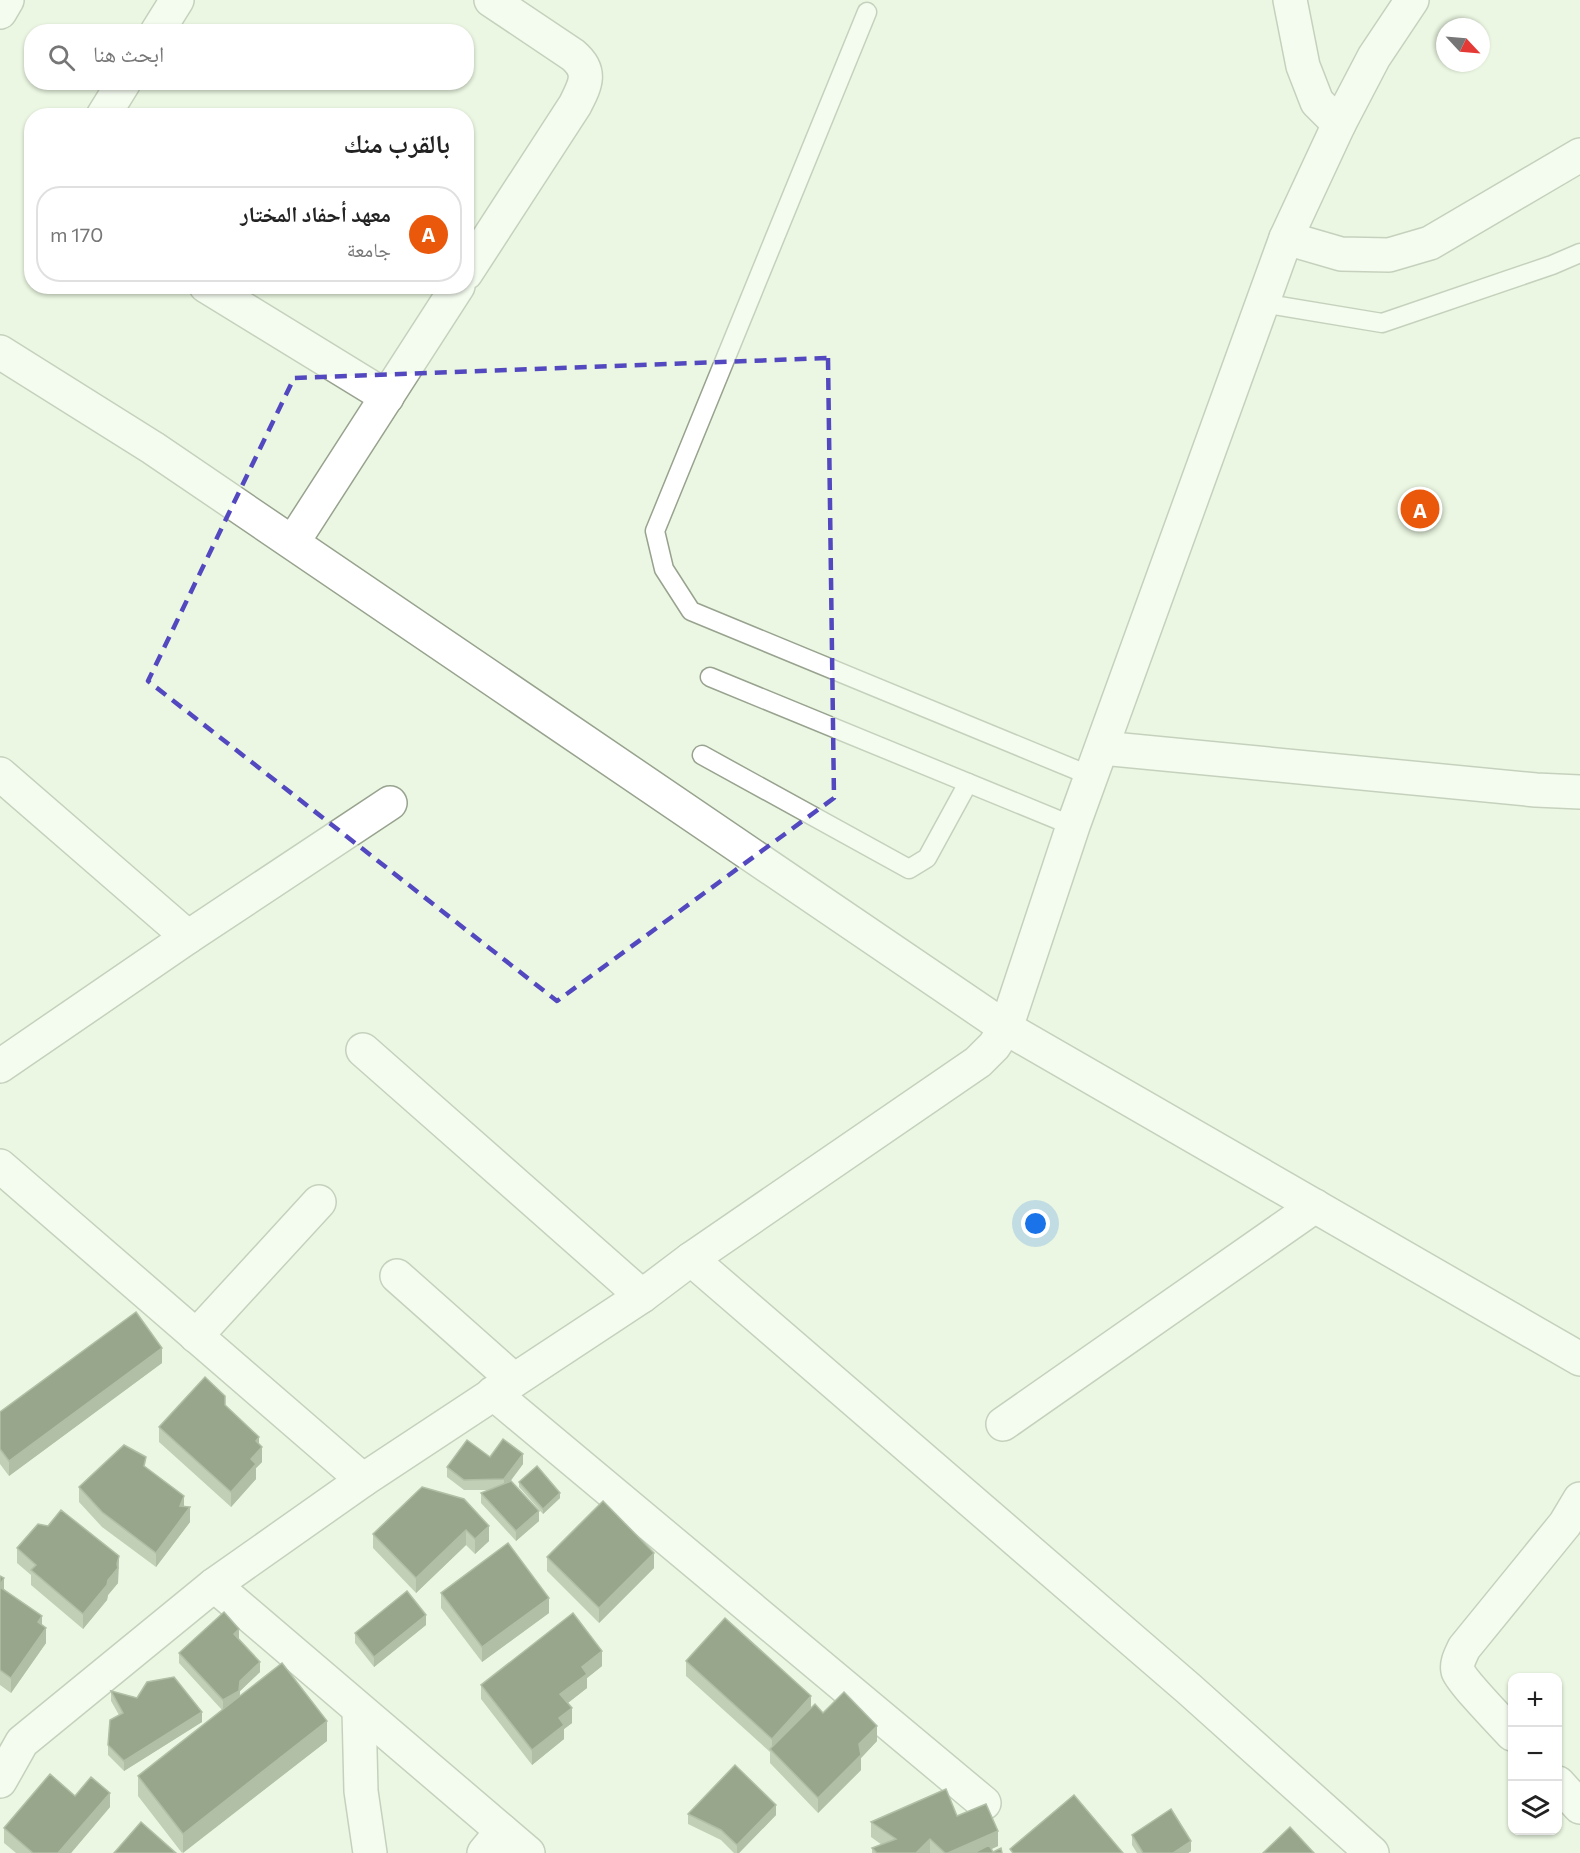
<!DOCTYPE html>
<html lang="ar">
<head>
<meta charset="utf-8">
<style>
	:root { --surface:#fff; --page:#f6f6f6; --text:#222; --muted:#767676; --line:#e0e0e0; --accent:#ea580c }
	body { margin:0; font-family:Commissioner,"Noto Naskh Arabic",sans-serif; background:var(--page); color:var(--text); direction:rtl }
	.controls { position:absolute; right:18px; bottom:18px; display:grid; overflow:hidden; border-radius:12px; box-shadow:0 2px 4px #0004 }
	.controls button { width:54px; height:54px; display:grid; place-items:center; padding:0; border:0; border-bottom:2px solid var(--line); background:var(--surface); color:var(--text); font:30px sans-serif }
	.compass { position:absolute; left:1436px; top:18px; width:54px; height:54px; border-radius:50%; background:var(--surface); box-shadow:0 2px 4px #0004; rotate:116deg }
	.you { position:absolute; left:1036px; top:1224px; width:21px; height:21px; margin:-15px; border:4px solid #fff; border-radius:50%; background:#1a73e8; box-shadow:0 0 0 9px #1a73e833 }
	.badge { display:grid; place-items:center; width:39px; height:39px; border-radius:50%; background:var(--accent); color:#fff; font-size:20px; font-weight:700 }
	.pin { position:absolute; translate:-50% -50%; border:3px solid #fff; box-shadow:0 2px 6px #0006 }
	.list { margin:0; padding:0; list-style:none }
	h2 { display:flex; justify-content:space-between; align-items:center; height:78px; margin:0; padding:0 24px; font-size:26px }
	h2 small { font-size:20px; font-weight:400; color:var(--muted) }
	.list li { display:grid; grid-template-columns:39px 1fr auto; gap:18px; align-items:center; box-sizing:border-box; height:96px; margin:0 12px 12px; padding:0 12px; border:2px solid var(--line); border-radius:24px }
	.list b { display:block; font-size:22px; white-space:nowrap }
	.list p { margin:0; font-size:20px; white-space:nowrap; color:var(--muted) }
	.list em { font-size:20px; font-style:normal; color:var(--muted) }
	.icon { flex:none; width:33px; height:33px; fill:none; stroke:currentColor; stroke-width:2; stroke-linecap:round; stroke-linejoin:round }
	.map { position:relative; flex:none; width:1580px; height:1853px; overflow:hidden; direction:ltr }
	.search { position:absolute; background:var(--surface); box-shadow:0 2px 4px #0004; left:24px; top:24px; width:450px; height:66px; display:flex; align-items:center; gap:15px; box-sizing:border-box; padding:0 21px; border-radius:24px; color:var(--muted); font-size:22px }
	.panel { position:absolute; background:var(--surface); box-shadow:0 2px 4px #0004; left:24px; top:108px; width:450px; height:186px; border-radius:24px; direction:rtl }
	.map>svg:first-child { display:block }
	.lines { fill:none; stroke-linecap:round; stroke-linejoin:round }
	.lane-casing { stroke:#98a38f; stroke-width:21 }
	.street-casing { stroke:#98a38f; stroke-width:36 }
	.lane { stroke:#fff; stroke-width:18 }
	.street { stroke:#fff; stroke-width:33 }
	.wall { fill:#909e84 }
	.shaded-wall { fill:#6b7a5e }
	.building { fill:#344525; stroke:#6b7a5e; stroke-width:1.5 }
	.marked { fill:none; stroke:#5348bf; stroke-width:4.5; stroke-dasharray:12 8; stroke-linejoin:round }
</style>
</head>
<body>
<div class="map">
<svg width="1580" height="1853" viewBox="0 0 1580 1853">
	<rect width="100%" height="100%" fill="#ebf7e2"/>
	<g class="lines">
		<g class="lane-casing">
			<g id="lane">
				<path d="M 867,12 L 655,531 L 664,569 L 691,611 L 1091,776"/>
				<path d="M 1262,303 L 1382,323 L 1552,265 L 1580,253"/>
				<path d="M 710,677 L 1073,826"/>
				<path d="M 702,755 L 909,869 L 927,858 L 968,783"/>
			</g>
		</g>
		<g class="street-casing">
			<g id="street">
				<path d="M 1290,0 L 1303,66 L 1317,102 L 1339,124"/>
				<path d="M 0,12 L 7,0"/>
				<path d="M 157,32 L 177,0"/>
				<path d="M 103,116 L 124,82"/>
				<path d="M 1286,238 L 1341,254 L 1389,255 L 1430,243 L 1580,155"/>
				<path d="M 466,273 L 575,105 C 585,85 593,72 573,55 L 491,0"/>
				<path d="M 206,286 L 387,397"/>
				<path d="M 0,352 L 153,448 L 1006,1028 L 1580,1359"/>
				<path d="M 293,542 L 458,286"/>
				<path d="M 1102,748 L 1536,790 L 1580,792"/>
				<path d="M 0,774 L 188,937"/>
				<path d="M 363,1050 L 642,1296"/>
				<path d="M 0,1066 L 188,937 L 390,803"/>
				<path d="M 0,1166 L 363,1480"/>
				<path d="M 691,1259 L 1189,1689 L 1372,1853"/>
				<path d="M 397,1276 L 514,1380"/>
				<path d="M 196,1336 L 319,1202"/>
				<path d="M 493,1393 L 984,1803"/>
				<path d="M 1003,1424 L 1315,1206"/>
				<path d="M 214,1585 L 528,1853"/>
				<path d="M 359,1710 L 361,1791 L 370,1853"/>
				<path d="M 1512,1734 C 1502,1723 1462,1682 1458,1671 C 1456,1663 1461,1655 1464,1648 L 1565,1524 L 1580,1499"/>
				<path d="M 0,1781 L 22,1742 L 214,1585 L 363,1480 L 642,1296 L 691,1259 L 978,1062 L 994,1046 L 1006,1028 L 1073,826 L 1286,238 L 1339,124 L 1374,57 L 1412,0"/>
				<path d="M 1558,1783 L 1580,1807"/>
				<path d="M 484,1853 L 502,1831"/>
			</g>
		</g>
		<use href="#lane" class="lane"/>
		<use href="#street" class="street"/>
	</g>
	<g class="wall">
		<path d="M 162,1363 L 9,1476 L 0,1464 L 0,1412 Z"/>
		<path d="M 225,1406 L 259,1444 L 262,1462 L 256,1468 L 256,1479 L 231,1507 L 159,1442 L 159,1427 Z"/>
		<path d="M 490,1457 L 523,1464 L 510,1482 L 539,1521 L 516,1541 L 481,1503 L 481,1493 L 489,1490 L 464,1490 L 447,1477 L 447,1467 Z"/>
		<path d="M 146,1467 L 184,1506 L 190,1522 L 156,1567 L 102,1527 L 79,1502 L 79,1487 Z"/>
		<path d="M 519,1482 L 560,1498 L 543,1514 L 519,1487 Z"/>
		<path d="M 422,1487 L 489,1541 L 475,1554 L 466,1545 L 416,1593 L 373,1548 L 373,1534 Z"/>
		<path d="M 17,1548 L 119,1556 L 118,1583 L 108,1595 L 107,1600 L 83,1629 L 31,1585 L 31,1575 L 17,1563 Z"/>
		<path d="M 547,1557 L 654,1568 L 599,1623 L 547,1571 Z"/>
		<path d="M 0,1576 L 4,1589 L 42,1625 L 46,1643 L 11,1693 L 0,1685 Z"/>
		<path d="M 441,1593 L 549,1613 L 482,1662 L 441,1608 Z"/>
		<path d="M 426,1625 L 374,1667 L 355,1643 L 355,1633 Z"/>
		<path d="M 239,1639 L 260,1672 L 240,1691 L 240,1696 L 327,1741 L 182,1853 L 138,1796 L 138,1776 L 222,1710 L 179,1663 L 179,1653 Z"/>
		<path d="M 686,1661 L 811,1707 L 877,1741 L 861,1758 L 861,1770 L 818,1813 L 770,1763 L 770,1752 L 686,1676 Z"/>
		<path d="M 602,1666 L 587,1678 L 587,1688 L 568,1703 L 572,1723 L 564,1729 L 564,1739 L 532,1765 L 481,1699 L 481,1685 Z"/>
		<path d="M 111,1691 L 137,1698 L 202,1722 L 124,1771 L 108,1755 L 108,1745 L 119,1715 L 111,1701 Z"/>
		<path d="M 75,1796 L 110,1807 L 71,1853 L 16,1853 L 4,1843 L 4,1828 Z"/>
		<path d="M 688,1814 L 776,1815 L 739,1853 L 734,1853 L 721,1840 L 688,1824 Z"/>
		<path d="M 957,1816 L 998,1846 L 992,1849 L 993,1852 L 1002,1853 L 872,1853 L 872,1848 L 882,1845 L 871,1837 L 871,1822 Z"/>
		<path d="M 1132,1835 L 1191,1851 L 1188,1853 L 1137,1853 L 1132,1845 Z"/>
	</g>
	<g class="shaded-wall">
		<path d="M 162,1348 L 162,1363 L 9,1476 L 9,1461 Z"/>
		<path d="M 259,1437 L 259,1450 L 262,1447 L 262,1462 L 256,1468 L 256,1479 L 231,1507 L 231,1492 L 251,1459 L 256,1441 Z"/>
		<path d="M 523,1454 L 523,1464 L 504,1489 L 504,1479 Z"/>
		<path d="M 560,1493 L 560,1498 L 543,1514 L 543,1509 Z"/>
		<path d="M 184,1496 L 184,1511 L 190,1507 L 190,1522 L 156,1567 L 156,1553 L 180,1506 Z"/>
		<path d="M 539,1511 L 539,1521 L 516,1541 L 516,1531 Z"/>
		<path d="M 489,1526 L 489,1541 L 475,1554 L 475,1539 Z"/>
		<path d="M 466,1530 L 466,1545 L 416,1593 L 416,1578 Z"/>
		<path d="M 654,1553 L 654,1568 L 599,1623 L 599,1608 Z"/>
		<path d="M 119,1556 L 118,1583 L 108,1595 L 107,1600 L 83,1629 L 83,1614 L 108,1580 L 117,1564 Z"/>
		<path d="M 4,1578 L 4,1593 L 0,1600 L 0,1585 Z"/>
		<path d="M 549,1598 L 549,1613 L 482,1662 L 482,1647 Z"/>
		<path d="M 426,1615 L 426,1625 L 374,1667 L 374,1657 Z"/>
		<path d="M 42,1616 L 42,1631 L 38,1622 Z"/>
		<path d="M 46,1628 L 46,1643 L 11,1693 L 11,1678 Z"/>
		<path d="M 239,1629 L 239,1639 L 234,1644 L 234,1634 Z"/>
		<path d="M 602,1651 L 602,1666 L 587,1678 L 587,1688 L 560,1709 L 560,1694 L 582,1667 Z"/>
		<path d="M 260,1662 L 260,1672 L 240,1691 L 239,1701 L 223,1710 L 223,1700 L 240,1681 Z"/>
		<path d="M 811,1696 L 811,1710 L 772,1751 L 772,1739 Z"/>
		<path d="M 572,1708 L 572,1723 L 564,1729 L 564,1739 L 532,1765 L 532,1750 L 559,1718 Z"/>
		<path d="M 202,1712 L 202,1722 L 124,1771 L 124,1761 Z"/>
		<path d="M 327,1721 L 327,1741 L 183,1853 L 183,1834 Z"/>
		<path d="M 877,1726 L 877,1741 L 861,1758 L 861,1770 L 818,1813 L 818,1798 L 859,1744 Z"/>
		<path d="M 110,1793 L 110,1807 L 71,1853 L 58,1853 Z"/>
		<path d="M 776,1805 L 776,1815 L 739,1853 L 737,1853 L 737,1845 Z"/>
		<path d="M 998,1831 L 998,1846 L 982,1853 L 948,1853 Z"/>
		<path d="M 930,1839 L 930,1853 L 916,1853 Z"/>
		<path d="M 1191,1841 L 1191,1851 L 1188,1853 L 1173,1853 Z"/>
	</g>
	<g class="building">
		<path d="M 136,1312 L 162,1348 L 9,1461 L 0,1449 L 0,1412 Z"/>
		<path d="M 205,1377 L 225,1396 L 225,1405 L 259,1437 L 256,1441 L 262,1447 L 251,1459 L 256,1464 L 231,1492 L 159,1427 Z"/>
		<path d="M 503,1439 L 523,1454 L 504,1479 L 464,1480 L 447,1467 L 467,1440 L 490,1457 Z"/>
		<path d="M 124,1445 L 146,1457 L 144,1466 L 184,1496 L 180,1506 L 190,1507 L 156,1553 L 102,1512 L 79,1487 Z"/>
		<path d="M 537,1466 L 560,1493 L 543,1509 L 519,1482 Z"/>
		<path d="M 511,1481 L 539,1511 L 516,1531 L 481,1493 Z"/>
		<path d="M 422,1487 L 464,1499 L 489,1526 L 475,1539 L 466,1530 L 416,1578 L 373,1534 Z"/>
		<path d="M 603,1501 L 654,1553 L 599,1608 L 547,1557 Z"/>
		<path d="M 61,1510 L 119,1556 L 117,1564 L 118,1568 L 108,1580 L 107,1585 L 83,1614 L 31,1570 L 36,1565 L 17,1548 L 38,1524 L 48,1526 Z"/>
		<path d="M 508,1543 L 549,1598 L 482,1647 L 441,1593 Z"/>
		<path d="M 0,1576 L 4,1578 L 0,1585 Z"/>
		<path d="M 0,1587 L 42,1616 L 38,1622 L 46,1628 L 11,1678 L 0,1670 Z"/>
		<path d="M 407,1591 L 426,1615 L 374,1657 L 355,1633 Z"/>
		<path d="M 224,1612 L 239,1629 L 234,1634 L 260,1662 L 240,1681 L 239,1691 L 223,1700 L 179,1653 Z"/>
		<path d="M 573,1613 L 602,1651 L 582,1667 L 587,1674 L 560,1694 L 572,1708 L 559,1718 L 564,1725 L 532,1750 L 481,1685 Z"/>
		<path d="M 725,1618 L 811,1696 L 772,1739 L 686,1661 Z"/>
		<path d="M 282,1663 L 327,1721 L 183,1834 L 138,1776 Z"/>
		<path d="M 174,1677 L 202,1712 L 124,1761 L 108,1745 L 110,1720 L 123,1713 L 111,1691 L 137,1698 L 147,1682 Z"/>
		<path d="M 844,1692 L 877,1726 L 859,1744 L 861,1755 L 818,1798 L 770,1749 L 815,1704 L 823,1713 Z"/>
		<path d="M 735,1765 L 776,1805 L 737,1845 L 721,1830 L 688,1814 Z"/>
		<path d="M 50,1774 L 75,1796 L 91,1777 L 110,1793 L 58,1853 L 33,1853 L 4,1828 Z"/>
		<path d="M 946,1789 L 957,1816 L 986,1804 L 998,1831 L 948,1853 L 945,1853 L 930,1839 L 916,1853 L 877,1853 L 872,1848 L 896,1839 L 871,1822 Z"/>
		<path d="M 1074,1795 L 1123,1853 L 1013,1853 L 1010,1849 Z"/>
		<path d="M 1171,1809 L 1191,1841 L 1173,1853 L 1143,1853 L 1132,1835 Z"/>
		<path d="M 141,1822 L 176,1853 L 114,1853 Z"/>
		<path d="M 1290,1827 L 1314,1853 L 1263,1853 Z"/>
		<path d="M 989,1845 L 993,1852 L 1001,1848 L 1002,1853 L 974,1853 Z"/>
	</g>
	<path d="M0 0H1580V1853H0ZM 828,358 L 834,798 L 557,1001 L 148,681 L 294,378 Z" fill="#ebf7e2" fill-opacity=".55" fill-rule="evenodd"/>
	<path class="marked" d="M 828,358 L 834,798 L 557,1001 L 148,681 L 294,378 Z"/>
</svg>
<div class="controls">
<button>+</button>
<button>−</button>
<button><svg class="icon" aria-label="layers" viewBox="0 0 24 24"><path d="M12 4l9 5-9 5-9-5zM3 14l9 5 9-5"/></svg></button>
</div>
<svg class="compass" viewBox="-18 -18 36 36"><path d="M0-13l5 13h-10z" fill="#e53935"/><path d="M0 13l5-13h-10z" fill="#767676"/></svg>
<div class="you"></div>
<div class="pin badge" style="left:1420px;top:509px">A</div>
<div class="search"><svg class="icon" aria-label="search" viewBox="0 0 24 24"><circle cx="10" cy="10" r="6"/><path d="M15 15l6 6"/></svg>ابحث هنا</div>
<section class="panel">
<h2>بالقرب منك<small></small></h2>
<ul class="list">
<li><span class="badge">A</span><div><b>معهد أحفاد المختار</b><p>جامعة</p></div><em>170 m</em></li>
</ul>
</section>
</div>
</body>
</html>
